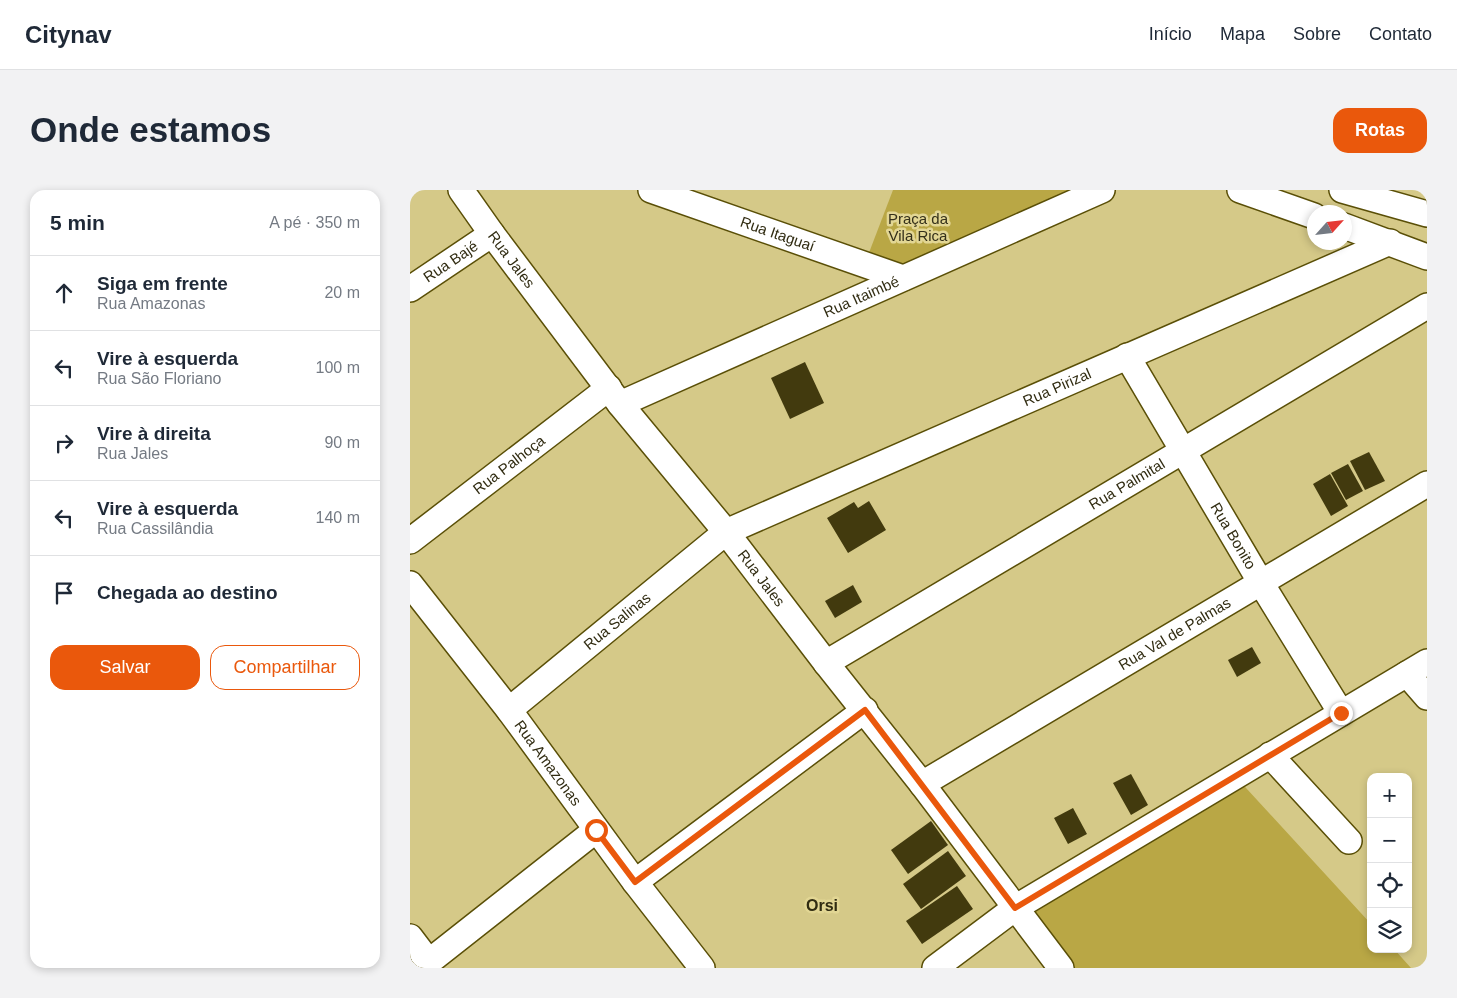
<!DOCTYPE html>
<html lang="pt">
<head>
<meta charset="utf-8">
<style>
	:root { --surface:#fff; --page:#f2f2f3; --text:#1f2937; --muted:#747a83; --line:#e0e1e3; --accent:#ea580c }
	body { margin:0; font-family:Arial,sans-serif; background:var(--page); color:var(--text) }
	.controls { position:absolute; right:15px; bottom:15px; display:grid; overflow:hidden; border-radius:10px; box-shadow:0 2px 8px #0003 }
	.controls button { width:45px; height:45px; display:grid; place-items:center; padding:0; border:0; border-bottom:1px solid var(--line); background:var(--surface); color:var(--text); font:25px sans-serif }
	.compass { position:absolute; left:897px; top:15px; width:45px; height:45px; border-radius:50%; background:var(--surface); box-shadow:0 2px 8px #0003; rotate:63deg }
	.stop { position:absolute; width:15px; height:15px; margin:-11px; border:4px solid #ea580c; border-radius:50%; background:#fff }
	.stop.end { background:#ea580c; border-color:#fff; box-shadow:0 1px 5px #0008 }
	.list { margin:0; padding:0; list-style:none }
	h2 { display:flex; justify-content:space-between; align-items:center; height:65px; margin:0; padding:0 20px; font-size:21px }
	h2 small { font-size:16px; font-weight:400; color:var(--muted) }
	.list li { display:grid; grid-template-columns:32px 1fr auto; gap:15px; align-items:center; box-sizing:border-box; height:75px; padding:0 20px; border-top:1px solid var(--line) }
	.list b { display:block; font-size:19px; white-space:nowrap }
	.list p { margin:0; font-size:16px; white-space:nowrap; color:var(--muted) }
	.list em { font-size:16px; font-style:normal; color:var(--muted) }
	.actions { display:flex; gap:10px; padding:15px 20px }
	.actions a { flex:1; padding:11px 0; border:1px solid var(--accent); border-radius:15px; text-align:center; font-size:18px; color:var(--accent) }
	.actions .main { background:var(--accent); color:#fff }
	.icon { flex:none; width:28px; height:28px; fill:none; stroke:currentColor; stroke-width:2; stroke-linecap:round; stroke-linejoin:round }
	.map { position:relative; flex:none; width:1017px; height:778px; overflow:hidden; border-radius:15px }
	header { display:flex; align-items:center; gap:30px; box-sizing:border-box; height:70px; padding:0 25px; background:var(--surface); border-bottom:1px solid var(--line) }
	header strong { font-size:24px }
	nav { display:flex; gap:28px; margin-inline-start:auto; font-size:18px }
	.intro { display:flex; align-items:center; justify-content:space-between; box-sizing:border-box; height:120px; padding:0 30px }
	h1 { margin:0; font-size:35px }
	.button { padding:12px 22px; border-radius:15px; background:var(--accent); color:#fff; font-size:18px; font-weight:700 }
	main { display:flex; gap:30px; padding:0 30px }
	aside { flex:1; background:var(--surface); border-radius:15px; box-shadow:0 2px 8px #0003 }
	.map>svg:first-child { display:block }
	.green { fill:#b9a745 }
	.building { fill:#423a0e }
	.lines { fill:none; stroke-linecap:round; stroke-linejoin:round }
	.minor-casing { stroke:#5a4f07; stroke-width:28 }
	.minor { stroke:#fff; stroke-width:25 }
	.route { stroke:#ea580c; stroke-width:6 }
	.labels { text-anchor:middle; stroke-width:5; stroke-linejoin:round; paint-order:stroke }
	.park-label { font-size:15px; fill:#34301a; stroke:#e2d694 }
	.street-label { font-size:15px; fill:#312c12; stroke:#e2d694 }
	.neighbourhood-label { font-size:16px; font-weight:bold; fill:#312c12; stroke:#e2d694 }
</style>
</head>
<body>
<header>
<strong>Citynav</strong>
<nav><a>Início</a><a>Mapa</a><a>Sobre</a><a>Contato</a></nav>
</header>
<div class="intro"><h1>Onde estamos</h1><a class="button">Rotas</a></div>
<main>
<aside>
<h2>5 min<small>A pé · 350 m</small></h2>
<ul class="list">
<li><svg class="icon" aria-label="ahead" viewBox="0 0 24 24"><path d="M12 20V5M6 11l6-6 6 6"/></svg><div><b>Siga em frente</b><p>Rua Amazonas</p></div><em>20 m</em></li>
<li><svg class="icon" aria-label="left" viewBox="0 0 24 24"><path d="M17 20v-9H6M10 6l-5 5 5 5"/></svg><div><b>Vire à esquerda</b><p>Rua São Floriano</p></div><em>100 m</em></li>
<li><svg class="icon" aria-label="right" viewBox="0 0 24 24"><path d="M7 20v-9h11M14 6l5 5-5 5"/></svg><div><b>Vire à direita</b><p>Rua Jales</p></div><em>90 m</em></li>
<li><svg class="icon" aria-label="left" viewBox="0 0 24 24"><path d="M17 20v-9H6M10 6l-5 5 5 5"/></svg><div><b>Vire à esquerda</b><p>Rua Cassilândia</p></div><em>140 m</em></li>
<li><svg class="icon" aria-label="arrive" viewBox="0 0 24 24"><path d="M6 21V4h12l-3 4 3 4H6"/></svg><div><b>Chegada ao destino</b></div></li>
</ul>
<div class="actions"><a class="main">Salvar</a><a>Compartilhar</a></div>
</aside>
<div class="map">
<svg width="1017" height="778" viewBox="0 0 1017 778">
	<rect width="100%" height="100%" fill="#d5c988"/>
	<g class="green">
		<path d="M 483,0 L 679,0 L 494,83 L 457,68 Z"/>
		<path d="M 825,586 L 961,734 L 961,759 L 984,759 L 1001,778 L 652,778 L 605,718 Z"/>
	</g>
	<g class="building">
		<path d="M 395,172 L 414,213 L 380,229 L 361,188 Z"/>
		<path d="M 959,262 L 975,291 L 955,300 L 940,271 Z"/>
		<path d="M 938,274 L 953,301 L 936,310 L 921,283 Z"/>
		<path d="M 920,284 L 938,316 L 921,326 L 903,294 Z"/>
		<path d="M 459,311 L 476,340 L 438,363 L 417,328 L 444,312 L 448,318 Z"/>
		<path d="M 443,395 L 452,412 L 425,428 L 415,411 Z"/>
		<path d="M 842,457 L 851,473 L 827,487 L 818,470 Z"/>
		<path d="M 721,584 L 738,615 L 721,625 L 703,593 Z"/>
		<path d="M 663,618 L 677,644 L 658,654 L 644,628 Z"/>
		<path d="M 521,631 L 538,655 L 498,684 L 481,660 Z"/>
		<path d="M 538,661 L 556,686 L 511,719 L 493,694 Z"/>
		<path d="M 547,696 L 563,719 L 512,754 L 496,731 Z"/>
	</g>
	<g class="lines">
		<g class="minor-casing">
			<g id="minor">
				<path id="s1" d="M 51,0 L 82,44 L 210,214 L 316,342 L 416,473 L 512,594 L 651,778"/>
				<path id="s2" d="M 241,0 L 493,88"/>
				<path d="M 830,0 L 904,26"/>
				<path d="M 932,0 L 1017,24"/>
				<path d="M 934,36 L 1017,67"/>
				<path id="s3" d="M 0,99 L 82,44"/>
				<path id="s4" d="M 717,166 L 851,393 L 931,523"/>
				<path id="s5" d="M 210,214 L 692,0"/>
				<path id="s6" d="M 0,351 L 199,198"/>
				<path id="s7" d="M 0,394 L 99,520 L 225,692 L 292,778"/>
				<path id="s8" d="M 416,473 L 1017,116"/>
				<path d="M 997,484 L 1017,507"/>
				<path id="s9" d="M 99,520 L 316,342 L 980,52"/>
				<path d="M 860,565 L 939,651"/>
				<path id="s10" d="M 512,594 L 1017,294"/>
				<path d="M 225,692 L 455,520"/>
				<path d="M 0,747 L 19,772"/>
				<path d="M 11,778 L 186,640"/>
				<path d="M 525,778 L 605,718 L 1017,472"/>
			</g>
		</g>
		<use href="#minor" class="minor"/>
	</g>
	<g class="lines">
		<path class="route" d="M 186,640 L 225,692 L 455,520 L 605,718 L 931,523"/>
	</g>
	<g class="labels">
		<g class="park-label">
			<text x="508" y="34">Praça da<tspan x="508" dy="17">Vila Rica</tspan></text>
		</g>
		<g class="street-label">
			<text dy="5" stroke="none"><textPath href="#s2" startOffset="134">Rua Itaguaí</textPath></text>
			<text dy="5" stroke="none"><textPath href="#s1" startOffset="86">Rua Jales</textPath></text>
			<text dy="5" stroke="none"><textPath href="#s3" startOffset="49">Rua Bajé</textPath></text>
			<text dy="5" stroke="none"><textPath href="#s5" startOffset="264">Rua Itaimbé</textPath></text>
			<text dy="5" stroke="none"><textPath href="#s9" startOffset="642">Rua Pirizal</textPath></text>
			<text dy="5" stroke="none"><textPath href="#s6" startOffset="125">Rua Palhoça</textPath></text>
			<text dy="5" stroke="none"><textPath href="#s8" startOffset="350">Rua Palmital</textPath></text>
			<text dy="5" stroke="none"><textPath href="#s4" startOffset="209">Rua Bonito</textPath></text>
			<text dy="5" stroke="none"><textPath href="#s1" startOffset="491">Rua Jales</textPath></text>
			<text dy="5" stroke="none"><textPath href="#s9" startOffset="140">Rua Salinas</textPath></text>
			<text dy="5" stroke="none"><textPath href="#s10" startOffset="294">Rua Val de Palmas</textPath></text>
			<text dy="5" stroke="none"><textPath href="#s7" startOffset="226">Rua Amazonas</textPath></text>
		</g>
		<g class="neighbourhood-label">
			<text x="412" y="721">Orsi</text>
		</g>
	</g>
</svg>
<div class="controls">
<button>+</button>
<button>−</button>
<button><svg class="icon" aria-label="locate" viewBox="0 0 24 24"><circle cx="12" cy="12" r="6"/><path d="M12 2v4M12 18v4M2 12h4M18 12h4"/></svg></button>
<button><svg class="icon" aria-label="layers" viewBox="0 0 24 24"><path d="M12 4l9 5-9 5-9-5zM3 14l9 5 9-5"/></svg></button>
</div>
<svg class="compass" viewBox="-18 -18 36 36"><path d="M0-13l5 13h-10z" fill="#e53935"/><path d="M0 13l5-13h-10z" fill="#747a83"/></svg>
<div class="stop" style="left:186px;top:640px"></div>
<div class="stop end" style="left:931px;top:523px"></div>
</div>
</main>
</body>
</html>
